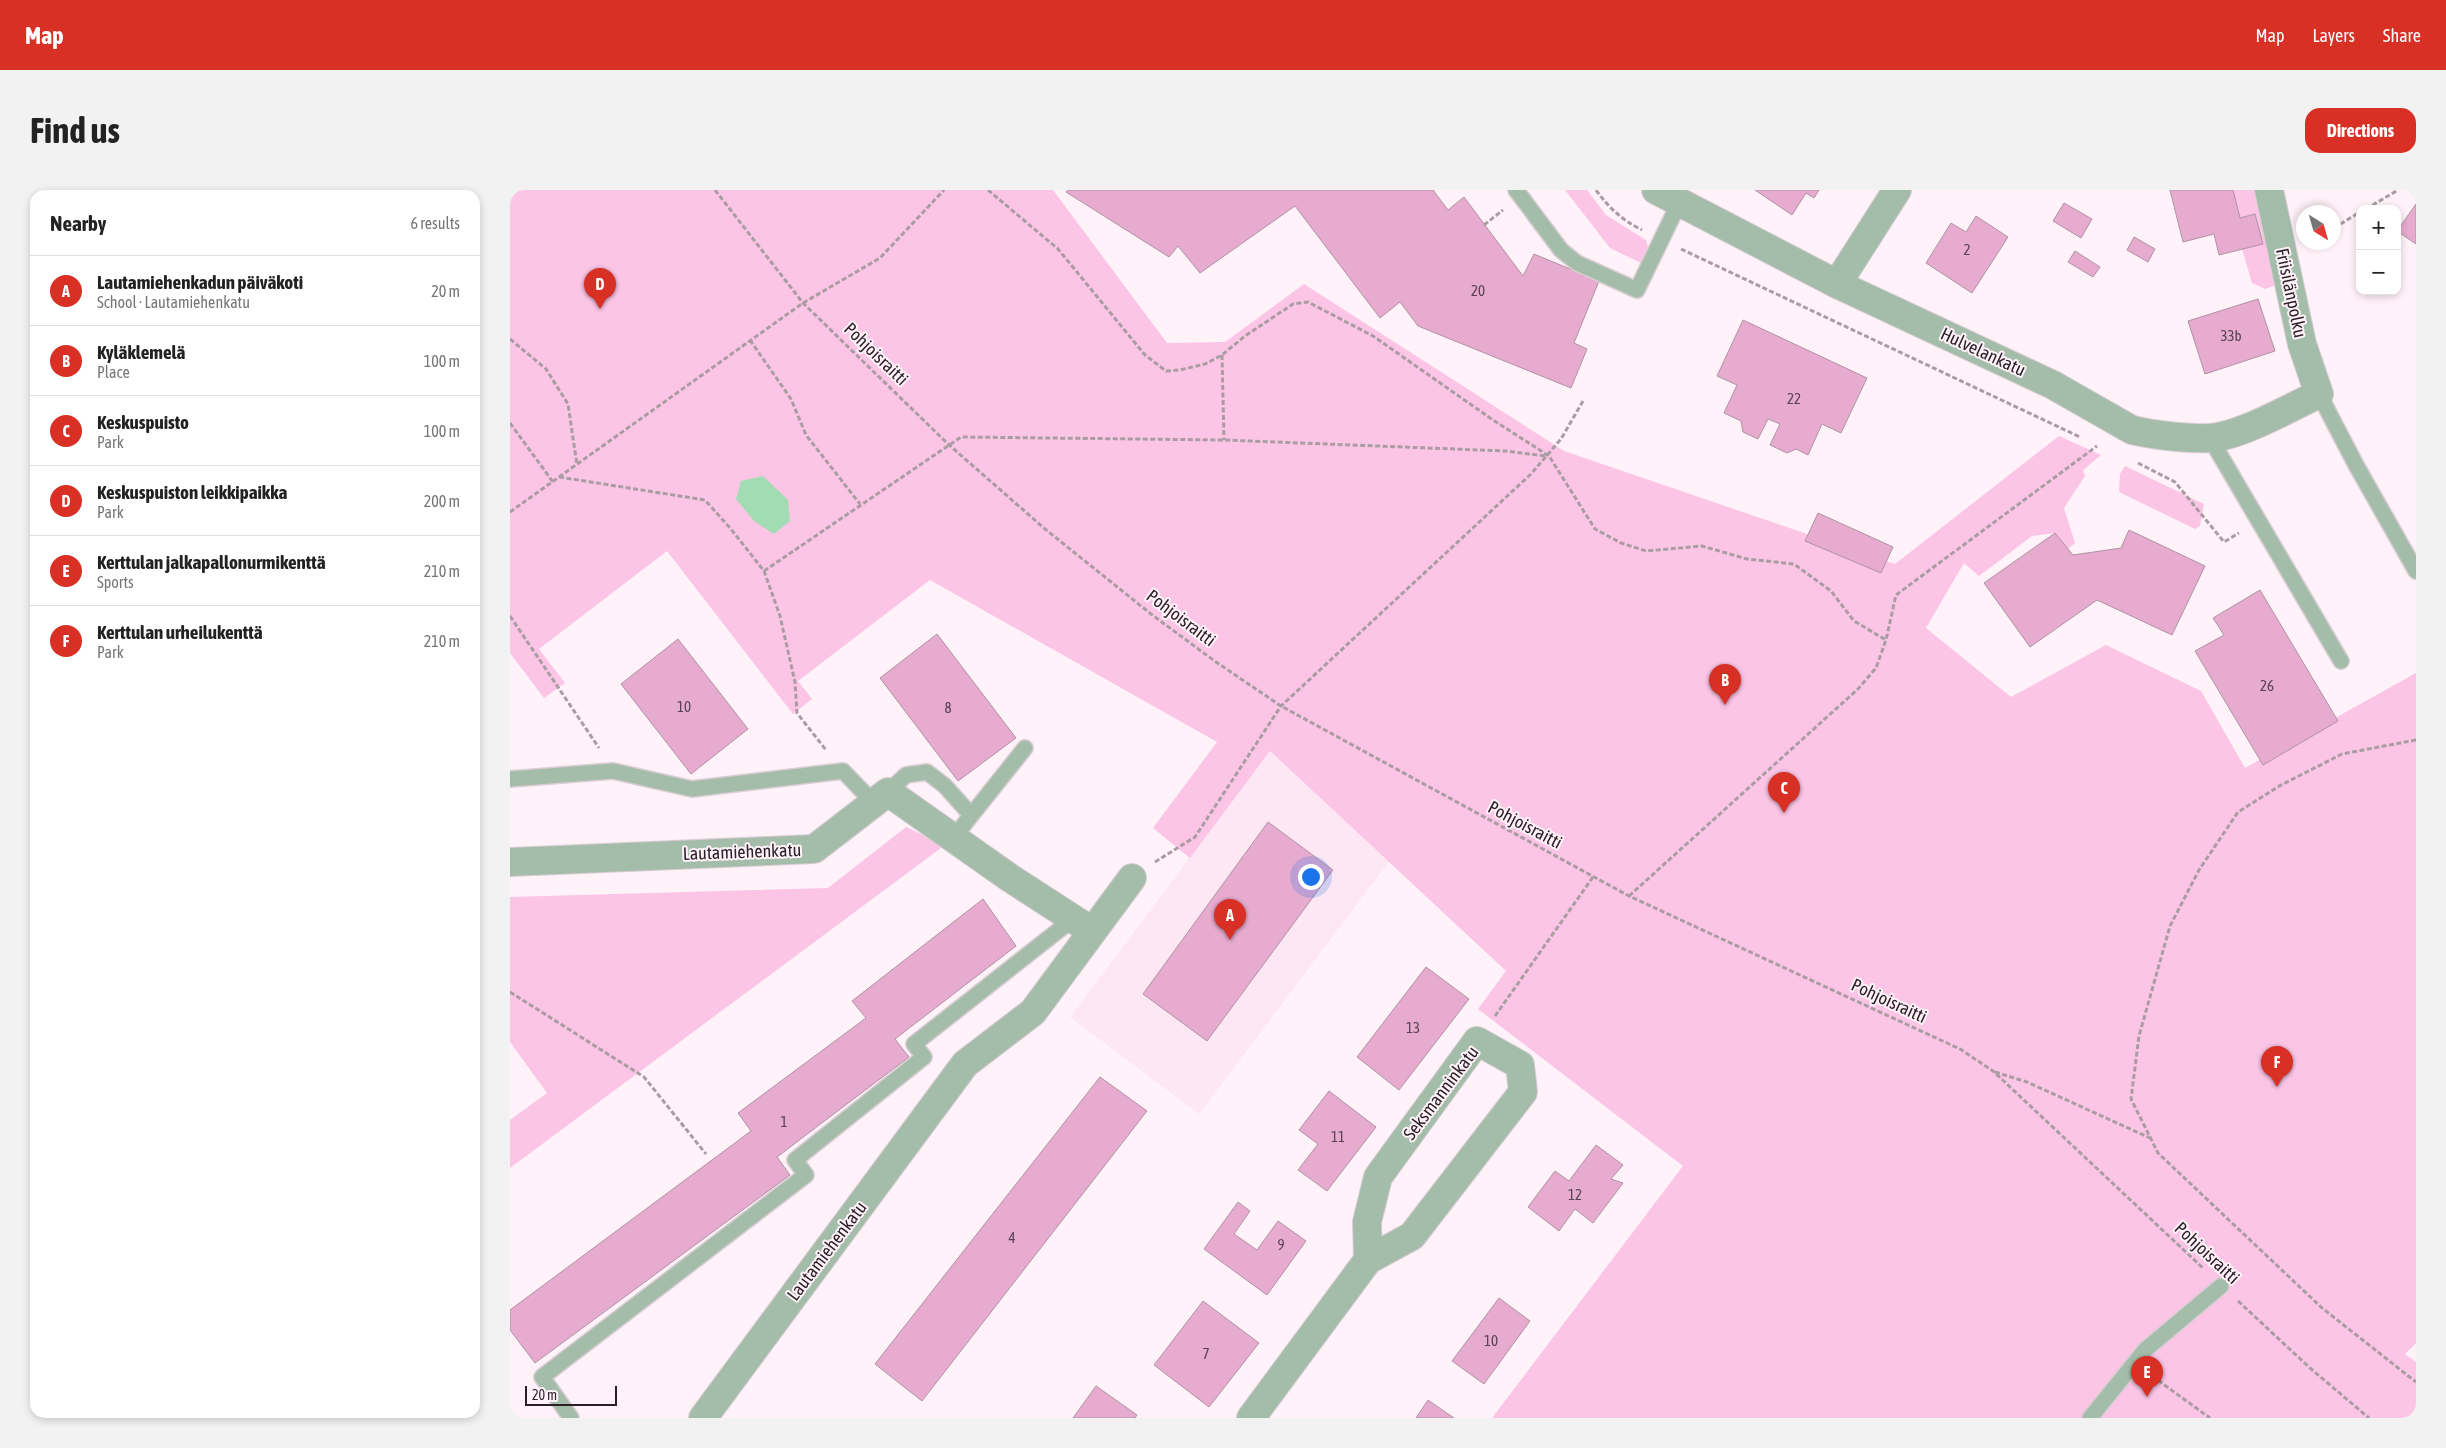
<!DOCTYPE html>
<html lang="en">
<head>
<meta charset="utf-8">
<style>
	:root { --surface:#fff; --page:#f2f2f2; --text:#222; --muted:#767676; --line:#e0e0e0; --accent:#d93025 }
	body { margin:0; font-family:"Asap Condensed",sans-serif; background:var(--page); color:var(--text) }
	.controls { position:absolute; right:15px; top:15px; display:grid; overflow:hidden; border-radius:10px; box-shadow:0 2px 8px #0003 }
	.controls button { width:45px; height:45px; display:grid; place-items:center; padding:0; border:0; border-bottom:1px solid var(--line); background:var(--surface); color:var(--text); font:25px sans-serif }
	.compass { position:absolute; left:1786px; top:15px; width:45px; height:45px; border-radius:50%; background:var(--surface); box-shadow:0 2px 8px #0003; rotate:143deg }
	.scale { position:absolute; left:15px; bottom:12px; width:92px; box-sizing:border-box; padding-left:5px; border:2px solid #2a1f25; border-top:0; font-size:14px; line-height:18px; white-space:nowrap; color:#2a1f25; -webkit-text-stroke:4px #fff2f9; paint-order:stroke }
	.you { position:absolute; left:800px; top:686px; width:18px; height:18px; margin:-12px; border:4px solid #fff; border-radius:50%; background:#1a73e8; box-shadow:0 0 0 8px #1a73e833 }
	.badge { display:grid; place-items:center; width:32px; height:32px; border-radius:50%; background:var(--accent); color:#fff; font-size:16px; font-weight:700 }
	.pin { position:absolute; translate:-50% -41px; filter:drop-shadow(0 1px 2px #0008) }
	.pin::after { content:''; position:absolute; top:26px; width:18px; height:15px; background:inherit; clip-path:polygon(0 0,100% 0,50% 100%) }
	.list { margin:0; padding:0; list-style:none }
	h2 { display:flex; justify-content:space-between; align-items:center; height:65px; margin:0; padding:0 20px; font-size:21px }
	h2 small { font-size:16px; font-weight:400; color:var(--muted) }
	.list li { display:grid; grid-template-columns:32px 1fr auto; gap:15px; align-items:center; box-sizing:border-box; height:70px; padding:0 20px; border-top:1px solid var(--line) }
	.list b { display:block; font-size:19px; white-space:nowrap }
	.list p { margin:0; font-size:16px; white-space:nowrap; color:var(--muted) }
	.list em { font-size:16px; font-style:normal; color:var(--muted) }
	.map { position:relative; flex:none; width:1906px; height:1228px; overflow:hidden; border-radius:15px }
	header { display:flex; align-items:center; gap:30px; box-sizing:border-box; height:70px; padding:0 25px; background:var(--accent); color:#fff }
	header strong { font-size:24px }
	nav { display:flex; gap:28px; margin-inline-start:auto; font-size:18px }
	.intro { display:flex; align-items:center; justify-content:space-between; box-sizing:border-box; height:120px; padding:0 30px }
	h1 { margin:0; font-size:35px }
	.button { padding:12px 22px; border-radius:15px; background:var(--accent); color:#fff; font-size:18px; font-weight:700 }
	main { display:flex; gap:30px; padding:0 30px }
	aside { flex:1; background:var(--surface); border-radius:15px; box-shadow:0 2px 8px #0003 }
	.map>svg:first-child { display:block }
	.built { fill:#fee7f4 }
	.green { fill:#fcc5e6 }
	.water { fill:#a2dcb3 }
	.building { fill:#e6abcf; stroke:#af93a3 }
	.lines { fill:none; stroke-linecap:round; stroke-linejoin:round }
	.service-casing { stroke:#d9ccd3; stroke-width:18 }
	.minor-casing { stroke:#d9ccd3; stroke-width:30 }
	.path { stroke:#a99da3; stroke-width:3; stroke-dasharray:5 2.5; stroke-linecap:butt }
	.service { stroke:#a4bdaa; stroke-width:15 }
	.minor { stroke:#a4bdaa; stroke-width:28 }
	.labels { text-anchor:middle; stroke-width:4; stroke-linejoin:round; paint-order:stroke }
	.number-label { font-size:15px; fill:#594250 }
	.street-label { font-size:18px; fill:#2a1f25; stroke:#fff2f9 }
</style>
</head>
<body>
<header>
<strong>Map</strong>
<nav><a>Map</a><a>Layers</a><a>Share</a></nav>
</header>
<div class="intro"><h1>Find us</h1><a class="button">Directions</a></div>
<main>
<aside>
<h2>Nearby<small>6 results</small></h2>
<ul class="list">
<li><span class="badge">A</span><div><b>Lautamiehenkadun päiväkoti</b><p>School · Lautamiehenkatu</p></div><em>20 m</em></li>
<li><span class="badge">B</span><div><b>Kyläklemelä</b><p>Place</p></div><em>100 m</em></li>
<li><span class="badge">C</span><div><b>Keskuspuisto</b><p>Park</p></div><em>100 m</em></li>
<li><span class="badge">D</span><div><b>Keskuspuiston leikkipaikka</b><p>Park</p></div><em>200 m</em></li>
<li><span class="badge">E</span><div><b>Kerttulan jalkapallonurmikenttä</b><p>Sports</p></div><em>210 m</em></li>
<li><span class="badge">F</span><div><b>Kerttulan urheilukenttä</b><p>Park</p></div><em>210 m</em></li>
</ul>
</aside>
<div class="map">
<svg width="1906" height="1228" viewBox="0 0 1906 1228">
	<rect width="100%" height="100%" fill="#fff2f9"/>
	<path class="built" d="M 760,561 L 879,672 L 689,924 L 560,827 Z"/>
	<g class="green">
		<path d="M 0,0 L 543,0 L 657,153 L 715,152 L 794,94 L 1054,261 L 1385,374 L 1549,246 L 1591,265 L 1573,280 L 1575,286 L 1554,318 L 1565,353 L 1558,359 L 1545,343 L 1522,346 L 1469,386 L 1454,373 L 1416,438 L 1501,507 L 1596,455 L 1691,501 L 1735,578 L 1906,483 L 1906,1153 L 1895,1164 L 1906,1172 L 1906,1228 L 982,1228 L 1173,976 L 968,819 L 996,781 L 760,561 L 680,668 L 643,638 L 707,552 L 420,390 L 288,491 L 302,509 L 283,524 L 157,361 L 29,459 L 55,493 L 34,508 L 0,463 Z"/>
		<path d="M 1055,0 L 1077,0 L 1096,25 L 1136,50 L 1138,57 L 1131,73 L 1100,58 Z"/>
		<path d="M 1723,0 L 1751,0 L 1766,95 L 1755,99 L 1742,93 L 1732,59 L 1745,24 L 1730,28 Z"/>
		<path d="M 1615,276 L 1694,314 L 1690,336 L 1685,339 L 1609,302 L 1610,284 Z"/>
		<path d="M 396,637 L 435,655 L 0,978 L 0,930 L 37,903 L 0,852 L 0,707 L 318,698 Z"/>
	</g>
	<path class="water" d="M 253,286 L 278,310 L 280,331 L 264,344 L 244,331 L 226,309 L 231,291 Z"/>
	<g class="building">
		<path d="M 558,0 L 923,0 L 938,20 L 954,7 L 1013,86 L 1024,64 L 1089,91 L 1064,153 L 1077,159 L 1061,198 L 908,136 L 890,112 L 870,128 L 785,16 L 690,83 L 668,56 L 659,67 L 556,2 Z"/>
		<path d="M 1245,0 L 1309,0 L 1304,8 L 1296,3 L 1282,25 Z"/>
		<path d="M 1660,0 L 1723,0 L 1730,28 L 1745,24 L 1753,54 L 1709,65 L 1704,44 L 1673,52 Z"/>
		<path d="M 1554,13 L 1582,29 L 1571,48 L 1543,31 Z"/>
		<path d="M 1906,14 L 1906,54 L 1887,41 Z"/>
		<path d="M 1466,26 L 1498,47 L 1462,103 L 1416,73 L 1441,33 L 1456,42 Z"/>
		<path d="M 1624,47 L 1645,59 L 1638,72 L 1617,60 Z"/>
		<path d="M 1565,61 L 1590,77 L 1583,87 L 1558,72 Z"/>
		<path d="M 1748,109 L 1765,161 L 1695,184 L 1678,131 Z"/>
		<path d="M 1233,130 L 1357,188 L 1331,243 L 1312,234 L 1298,265 L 1286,259 L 1277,263 L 1260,255 L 1270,234 L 1258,229 L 1248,249 L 1233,242 L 1231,231 L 1214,223 L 1227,195 L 1207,186 Z"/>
		<path d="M 1308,323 L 1383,357 L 1371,383 L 1295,351 Z"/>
		<path d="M 1619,340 L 1695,376 L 1662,445 L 1587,410 L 1520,457 L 1474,393 L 1545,343 L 1563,365 L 1611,358 Z"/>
		<path d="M 1750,400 L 1828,531 L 1753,575 L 1685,461 L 1714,445 L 1703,428 Z"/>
		<path d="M 427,444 L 506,548 L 448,591 L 370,488 Z"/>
		<path d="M 168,449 L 238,539 L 181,584 L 111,494 Z"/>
		<path d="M 758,632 L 823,680 L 697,851 L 633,804 Z"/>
		<path d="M 473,709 L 506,756 L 385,849 L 399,867 L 267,967 L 280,985 L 25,1173 L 0,1140 L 0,1120 L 241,941 L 228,923 L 356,828 L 342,811 Z"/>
		<path d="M 916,777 L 959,809 L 889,900 L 847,867 Z"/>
		<path d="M 590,887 L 637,921 L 412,1211 L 365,1174 Z"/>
		<path d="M 819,901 L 866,937 L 817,1001 L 788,980 L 808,954 L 789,940 Z"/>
		<path d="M 1086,955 L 1113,975 L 1101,989 L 1113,993 L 1083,1033 L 1065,1019 L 1049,1041 L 1018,1017 L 1045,981 L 1059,991 Z"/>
		<path d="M 728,1012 L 740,1021 L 724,1044 L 747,1060 L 768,1031 L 796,1051 L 757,1105 L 694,1059 Z"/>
		<path d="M 989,1108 L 1020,1131 L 974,1194 L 942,1171 Z"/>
		<path d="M 693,1111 L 749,1153 L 699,1217 L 644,1175 Z"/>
		<path d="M 586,1196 L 627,1225 L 625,1228 L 563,1228 Z"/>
		<path d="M 918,1210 L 944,1228 L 906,1228 Z"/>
	</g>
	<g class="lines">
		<g class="service-casing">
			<g id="service">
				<path d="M 1006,0 L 1051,60 L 1067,73 L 1127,100 L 1169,13"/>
				<path d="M 1809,204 L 1846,275 L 1906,381"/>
				<path d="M 1700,248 L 1831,471"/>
				<path d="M 0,589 L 103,581 L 182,599 L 333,581 L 363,612"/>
				<path d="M 378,602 L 396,585 L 417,582 L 435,596 L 461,625"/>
				<path d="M 444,647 L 515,558"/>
				<path d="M 61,1228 L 32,1187 L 296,985 L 285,970 L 414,867 L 404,854 L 563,729"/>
				<path d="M 1580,1228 L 1635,1160 L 1711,1096"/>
			</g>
		</g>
		<g class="minor-casing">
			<g id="minor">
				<path d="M 1146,0 L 1327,94 L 1543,195 L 1622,240 C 1644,245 1676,249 1699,248 C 1729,247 1781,217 1809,204 L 1792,154 L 1759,0"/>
				<path d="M 1327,94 L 1387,0"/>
				<path d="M 0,672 L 304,659 L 378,602 L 500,688 L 582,741"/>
				<path d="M 193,1228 L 455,874 L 523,822 L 622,688"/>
				<path d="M 741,1228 L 858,1070 L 902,1046 L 1013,902 L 1010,875 L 967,851 L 868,987 L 857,1032 L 858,1070"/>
			</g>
		</g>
		<g class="path">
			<path d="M 205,0 L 293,113 L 438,254 L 535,339 L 641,424 L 706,472 L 771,516 L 1119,706 L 1450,859 L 1483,881 L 1694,1079"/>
			<path d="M 478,0 L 548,59 L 635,165 L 656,181 L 670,180 L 695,174 L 712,165 L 735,146 L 783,114 L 798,112 L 863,146 L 983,230 L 1039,266 L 1085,339 L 1111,353 L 1136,361 L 1192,356 L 1237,369 L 1284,374 L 1321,401 L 1344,431 L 1376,450"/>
			<path d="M 1086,0 C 1099,18 1112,30 1132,40"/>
			<path d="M 1856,19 L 1888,0"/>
			<path d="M 974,35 L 993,20"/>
			<path d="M 1824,38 L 1850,22"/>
			<path d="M 1171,59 L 1570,247"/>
			<path d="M 0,149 L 36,179 L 58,214 L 67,275"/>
			<path d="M 240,150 L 281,209 L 296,245 L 350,314"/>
			<path d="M 712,165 L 714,250"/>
			<path d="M 0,233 L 43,292"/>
			<path d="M 1628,273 L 1665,292 L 1714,352 L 1729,343"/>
			<path d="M 49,287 L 195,310 L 221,339 L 254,381 L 270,426 L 285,492 L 287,523 L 316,560"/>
			<path d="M 0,322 L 293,113 L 370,68 L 434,0"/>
			<path d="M 254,381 L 451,247 L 714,250 L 995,261 L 1036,266"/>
			<path d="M 0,426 L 89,558"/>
			<path d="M 1906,550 L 1832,564 L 1771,595 L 1728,622 L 1689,680 L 1660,736 L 1629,846 L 1621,909 L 1648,963 L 1812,1118 L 1906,1192"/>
			<path d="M 645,672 L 685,647 L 771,516 L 1021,284 L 1051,249 L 1073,211"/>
			<path d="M 1119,706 L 1348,499 L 1366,478 L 1376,450 L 1386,405 L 1587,256"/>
			<path d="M 0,802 L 134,887 L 196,964"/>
			<path d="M 985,826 L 1083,687"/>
			<path d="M 1485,882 L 1517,892 L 1640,948"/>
			<path d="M 1728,1111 L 1800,1178 L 1859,1228"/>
			<path d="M 1642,1186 L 1700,1228"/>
		</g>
		<use href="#service" class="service"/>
		<use href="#minor" class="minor"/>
	</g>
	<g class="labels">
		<g class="number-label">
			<text x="1457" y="65">2</text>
			<text x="968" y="106">20</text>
			<text x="1721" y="151">33b</text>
			<text x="1284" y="214">22</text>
			<text x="1757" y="501">26</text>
			<text x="174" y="522">10</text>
			<text x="438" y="523">8</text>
			<text x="903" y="843">13</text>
			<text x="274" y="937">1</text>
			<text x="828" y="952">11</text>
			<text x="1065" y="1010">12</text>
			<text x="502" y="1053">4</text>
			<text x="771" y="1060">9</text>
			<text x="981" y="1156">10</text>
			<text x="696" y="1169">7</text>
		</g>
		<g class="street-label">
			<text transform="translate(1781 103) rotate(78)" y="6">Friisilänpolku</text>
			<text transform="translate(1473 162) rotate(25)" y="6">Hulvelankatu</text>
			<text transform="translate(366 164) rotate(44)" y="6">Pohjoisraitti</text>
			<text transform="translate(671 428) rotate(37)" y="6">Pohjoisraitti</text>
			<text transform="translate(1015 635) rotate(28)" y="6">Pohjoisraitti</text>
			<text transform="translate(232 662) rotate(-2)" y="6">Lautamiehenkatu</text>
			<text transform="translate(1379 811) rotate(25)" y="6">Pohjoisraitti</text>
			<text transform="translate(931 903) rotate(-53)" y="6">Seksmanninkatu</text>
			<text transform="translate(317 1061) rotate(-53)" y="6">Lautamiehenkatu</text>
			<text transform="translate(1697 1063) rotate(43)" y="6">Pohjoisraitti</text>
		</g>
	</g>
</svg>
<div class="controls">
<button>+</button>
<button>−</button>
</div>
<svg class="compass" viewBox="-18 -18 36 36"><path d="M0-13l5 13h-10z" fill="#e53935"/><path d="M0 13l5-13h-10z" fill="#767676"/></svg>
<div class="scale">20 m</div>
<div class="you"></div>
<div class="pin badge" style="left:720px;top:750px">A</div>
<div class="pin badge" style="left:1215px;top:515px">B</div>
<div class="pin badge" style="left:1274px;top:623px">C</div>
<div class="pin badge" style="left:90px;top:119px">D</div>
<div class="pin badge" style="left:1637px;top:1207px">E</div>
<div class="pin badge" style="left:1767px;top:897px">F</div>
</div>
</main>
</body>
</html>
